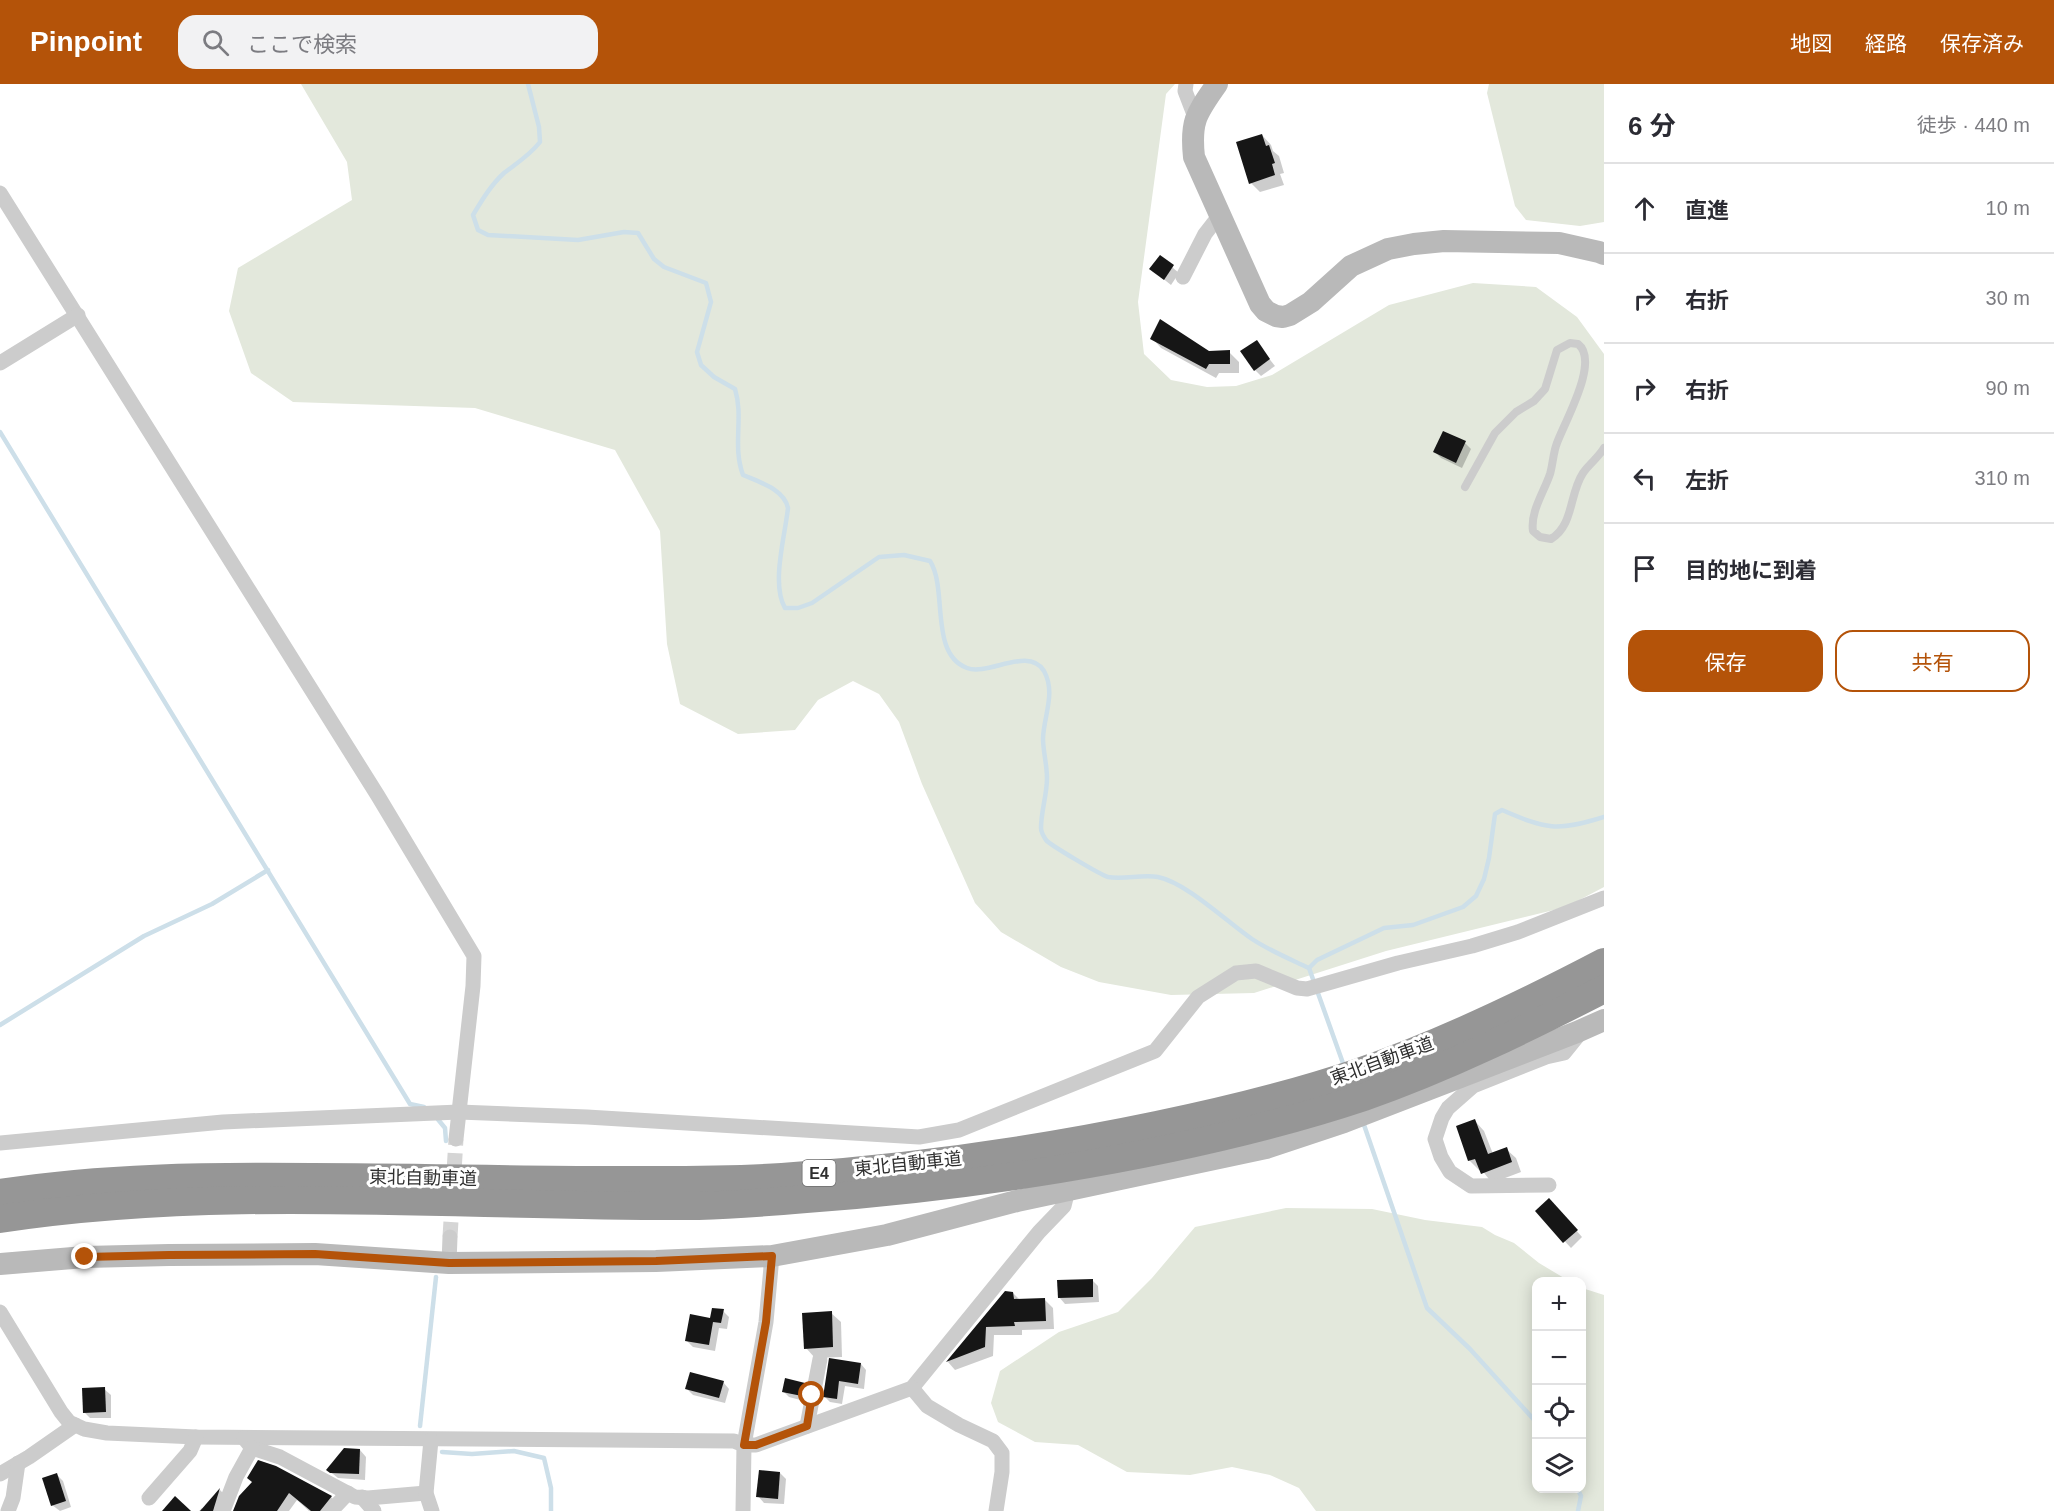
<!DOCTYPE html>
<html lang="ja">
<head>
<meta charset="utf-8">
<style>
	:root { --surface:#fff; --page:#f2f2f3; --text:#2b2b33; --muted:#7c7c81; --line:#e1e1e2; --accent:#b45309 }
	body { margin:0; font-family:Arial,"Noto Sans JP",sans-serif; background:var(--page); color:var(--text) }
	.controls { position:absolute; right:18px; bottom:18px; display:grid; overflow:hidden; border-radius:12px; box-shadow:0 3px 15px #0003 }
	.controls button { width:54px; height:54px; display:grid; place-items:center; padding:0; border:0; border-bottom:2px solid var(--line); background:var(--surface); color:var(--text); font:30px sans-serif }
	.stop { position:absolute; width:18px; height:18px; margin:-14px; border:4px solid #b45309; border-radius:50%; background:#fff }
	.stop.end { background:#b45309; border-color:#fff; box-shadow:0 2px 6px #0008 }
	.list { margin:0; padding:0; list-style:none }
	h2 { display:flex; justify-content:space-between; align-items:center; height:78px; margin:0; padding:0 24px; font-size:26px }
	h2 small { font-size:20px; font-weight:400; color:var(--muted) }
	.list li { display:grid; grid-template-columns:39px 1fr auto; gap:18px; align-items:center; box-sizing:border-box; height:90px; padding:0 24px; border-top:2px solid var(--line) }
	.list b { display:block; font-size:22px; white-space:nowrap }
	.list em { font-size:20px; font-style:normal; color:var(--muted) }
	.actions { display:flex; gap:12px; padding:18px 24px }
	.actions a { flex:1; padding:14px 0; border:2px solid var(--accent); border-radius:18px; text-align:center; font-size:21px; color:var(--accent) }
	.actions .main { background:var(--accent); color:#fff }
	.icon { flex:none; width:33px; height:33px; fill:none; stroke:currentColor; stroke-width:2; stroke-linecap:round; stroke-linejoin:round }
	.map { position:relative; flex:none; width:1604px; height:1427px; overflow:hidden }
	header { display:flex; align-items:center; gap:36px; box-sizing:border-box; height:84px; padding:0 30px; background:var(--accent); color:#fff }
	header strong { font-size:28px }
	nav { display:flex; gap:33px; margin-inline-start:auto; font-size:21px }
	.search { width:420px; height:54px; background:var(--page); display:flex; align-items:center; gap:15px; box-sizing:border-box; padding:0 21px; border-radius:18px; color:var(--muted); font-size:22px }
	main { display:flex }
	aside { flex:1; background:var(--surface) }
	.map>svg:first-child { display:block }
	.green { fill:#e3e8dc }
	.shadow { fill:#0003 }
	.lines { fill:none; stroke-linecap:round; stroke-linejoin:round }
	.stream { stroke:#cddfe9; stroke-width:4.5 }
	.building { fill:#161616 }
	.street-tunnel { stroke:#d5d5d5; stroke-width:15; stroke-dasharray:15 8; stroke-linecap:butt }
	.lane { stroke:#ccc; stroke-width:8 }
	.street { stroke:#ccc; stroke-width:15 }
	.secondary { stroke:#b9b9b9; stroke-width:22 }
	.highway { stroke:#969696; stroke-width:28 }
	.route { stroke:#b45309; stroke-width:8 }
	.labels { text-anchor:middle; stroke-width:6; stroke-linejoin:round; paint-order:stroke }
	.shield { fill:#fff; stroke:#6d6d6d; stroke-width:1.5 }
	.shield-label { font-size:16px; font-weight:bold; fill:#2f2f2f }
	.street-label { font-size:18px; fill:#2f2f2f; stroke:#fff }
</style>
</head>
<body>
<header>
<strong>Pinpoint</strong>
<div class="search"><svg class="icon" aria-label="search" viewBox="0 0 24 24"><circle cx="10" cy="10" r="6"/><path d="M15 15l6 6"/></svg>ここで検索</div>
<nav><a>地図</a><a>経路</a><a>保存済み</a></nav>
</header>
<main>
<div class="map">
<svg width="1604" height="1427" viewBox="0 0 1604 1427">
	<rect width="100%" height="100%" fill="#fff"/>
	<g class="green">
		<path d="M 301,0 L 1175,0 L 1166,10 L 1138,218 L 1144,270 L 1171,296 L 1207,303 L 1236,302 L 1272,291 L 1389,221 L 1473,199 L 1536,203 L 1577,233 L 1604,270 L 1604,803 L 1566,823 L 1386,867 L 1254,909 L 1171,911 L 1099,898 L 1061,883 L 1001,848 L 975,819 L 922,700 L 899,638 L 879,610 L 853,597 L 818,616 L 795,646 L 738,650 L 680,620 L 667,560 L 660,447 L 615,366 L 475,324 L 293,318 L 251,289 L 229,227 L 238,184 L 352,116 L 347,78 Z"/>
		<path d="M 1489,0 L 1604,0 L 1604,138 L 1580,142 L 1526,136 L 1515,122 L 1487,9 Z"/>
		<path d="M 1286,1124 L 1372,1125 L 1425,1136 L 1482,1143 L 1495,1151 L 1514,1159 L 1539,1179 L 1569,1197 L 1536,1198 L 1536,1404 L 1582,1404 L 1582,1204 L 1604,1211 L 1604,1427 L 1316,1427 L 1299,1404 L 1270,1391 L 1232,1383 L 1190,1391 L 1127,1388 L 1078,1361 L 1035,1358 L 998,1338 L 991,1319 L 1000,1287 L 1059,1248 L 1118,1228 L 1152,1194 L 1195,1143 Z"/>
	</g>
	<g class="shadow">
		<path d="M 1262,51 L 1271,61 L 1273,67 L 1279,72 L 1284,89 L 1280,90 L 1284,101 L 1260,108 L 1251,99 Z"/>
		<path d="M 1160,173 L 1179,189 L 1171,201 L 1151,185 Z"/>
		<path d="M 1152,254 L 1208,268 L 1229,268 L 1239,278 L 1239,289 L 1219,289 L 1216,294 L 1161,264 Z"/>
		<path d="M 1256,258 L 1275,282 L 1261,292 L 1255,286 Z"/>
		<path d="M 1465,359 L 1471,365 L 1462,384 L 1441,374 L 1435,368 Z"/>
		<path d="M 1475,1037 L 1484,1047 L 1493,1070 L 1506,1065 L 1516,1074 L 1521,1088 L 1492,1099 L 1481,1085 L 1479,1086 L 1469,1076 Z"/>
		<path d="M 1555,1122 L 1582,1153 L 1571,1164 L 1537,1127 Z"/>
		<path d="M 1092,1196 L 1098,1202 L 1099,1218 L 1065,1220 L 1059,1213 Z"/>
		<path d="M 1005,1208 L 1013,1209 L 1020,1216 L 1044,1215 L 1053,1224 L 1054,1245 L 1022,1246 L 1022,1251 L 994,1251 L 993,1272 L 955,1286 L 948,1278 Z"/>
		<path d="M 723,1227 L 729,1233 L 727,1245 L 719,1244 L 715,1267 L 693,1263 L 687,1257 Z"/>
		<path d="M 831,1229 L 841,1238 L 842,1273 L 815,1274 L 806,1264 Z"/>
		<path d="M 831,1276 L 861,1280 L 866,1286 L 864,1305 L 845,1302 L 842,1320 L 830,1318 L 824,1312 Z"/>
		<path d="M 723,1298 L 729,1305 L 725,1319 L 693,1311 L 687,1305 Z"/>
		<path d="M 805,1300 L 811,1306 L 808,1318 L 789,1313 L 783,1307 Z"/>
		<path d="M 104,1305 L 111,1311 L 111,1334 L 90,1334 L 84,1328 Z"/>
		<path d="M 360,1366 L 366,1373 L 365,1396 L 338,1394 L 328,1386 Z"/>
		<path d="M 780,1389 L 786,1395 L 784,1420 L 764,1419 L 758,1412 Z"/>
		<path d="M 57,1391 L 63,1397 L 71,1423 L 60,1427 L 52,1421 Z"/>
		<path d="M 253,1399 L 331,1413 L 338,1420 L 333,1427 L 309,1427 L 297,1416 L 289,1427 L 235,1427 Z"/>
		<path d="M 220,1406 L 226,1412 L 222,1427 L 199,1427 L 202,1424 L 203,1426 Z"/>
	</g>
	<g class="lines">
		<g class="stream">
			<path d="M 528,0 L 539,43 L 540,58 C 530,71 517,79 504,89 C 491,101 482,116 473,131 L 478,146 L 488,151 L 578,156 L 624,148 L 638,149 L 654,175 L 664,183 L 706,199 L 711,218 L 697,268 L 701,281 L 714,293 L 735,305 C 744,334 732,361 743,391 C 759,398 784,405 788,424 C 785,452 771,500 785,524 L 798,524 L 812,519 L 879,473 L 904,471 L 930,477 C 948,505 929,570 967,584 C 988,592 1029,562 1044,587 C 1056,609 1044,631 1043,654 C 1043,667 1047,681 1047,694 C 1047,711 1041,727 1041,744 C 1041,747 1044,753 1046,756 C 1050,761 1101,791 1108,793 C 1124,796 1142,790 1158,793 C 1187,799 1227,838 1252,855 C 1270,867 1290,875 1309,884 L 1344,982"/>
			<path d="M 0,348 L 410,1020 L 424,1023"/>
			<path d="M 1309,884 L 1317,876 L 1384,844 L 1413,841 L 1463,823 L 1476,812 L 1484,795 L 1489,774 L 1495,730 L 1502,726 C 1546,745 1557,748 1604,733"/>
			<path d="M 0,941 L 144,852 L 212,820 L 268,786"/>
			<path d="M 436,1033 L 445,1044 L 446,1057"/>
			<path d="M 1363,1038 L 1427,1224 L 1470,1265 L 1536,1338"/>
			<path d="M 420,1342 L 436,1193"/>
			<path d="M 442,1368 L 472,1370 L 514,1367 L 544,1374 L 551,1404 L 551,1427"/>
			<path d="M 1577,1404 L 1581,1412 L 1578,1427"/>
		</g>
	</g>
	<g class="building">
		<path d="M 1262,50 L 1266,62 L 1269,61 L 1275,79 L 1272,80 L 1275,91 L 1249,100 L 1236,58 Z"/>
		<path d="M 1160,171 L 1174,181 L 1164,196 L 1149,185 Z"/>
		<path d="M 1160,235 L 1209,267 L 1230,266 L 1230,280 L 1209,280 L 1206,285 L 1150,255 Z"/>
		<path d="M 1257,256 L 1270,275 L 1254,287 L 1240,267 Z"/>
		<path d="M 1443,347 L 1466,357 L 1456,379 L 1433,368 Z"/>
		<path d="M 1475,1035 L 1488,1070 L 1507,1063 L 1512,1078 L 1481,1090 L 1475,1075 L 1468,1077 L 1456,1042 Z"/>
		<path d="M 1549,1114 L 1578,1146 L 1563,1159 L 1535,1127 Z"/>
		<path d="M 1093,1195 L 1093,1213 L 1058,1214 L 1057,1196 Z"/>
		<path d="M 1005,1207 L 1013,1208 L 1014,1215 L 1045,1214 L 1046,1237 L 1014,1238 L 1015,1242 L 986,1243 L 985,1263 L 946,1278 Z"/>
		<path d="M 712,1224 L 724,1225 L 721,1239 L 713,1238 L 709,1261 L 685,1257 L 690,1230 L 710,1234 Z"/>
		<path d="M 832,1227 L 833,1263 L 804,1265 L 802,1229 Z"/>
		<path d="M 829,1274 L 861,1279 L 858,1300 L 839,1297 L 837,1315 L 823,1313 Z"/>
		<path d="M 690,1288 L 724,1297 L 719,1314 L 685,1305 Z"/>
		<path d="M 785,1294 L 805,1299 L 802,1312 L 782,1308 Z"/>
		<path d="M 105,1303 L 106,1328 L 83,1329 L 82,1304 Z"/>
		<path d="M 344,1364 L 360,1365 L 359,1390 L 330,1389 L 326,1386 Z"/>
		<path d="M 258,1376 L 276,1382 L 332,1412 L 320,1427 L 311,1427 L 289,1409 L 277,1427 L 233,1427 L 239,1412 L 252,1398 L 247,1394 Z"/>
		<path d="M 759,1386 L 780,1388 L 778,1415 L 756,1413 Z"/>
		<path d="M 57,1389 L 66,1417 L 51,1422 L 42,1394 Z"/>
		<path d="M 220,1404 L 213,1427 L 200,1427 Z"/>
		<path d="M 175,1412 L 191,1427 L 162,1427 Z"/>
	</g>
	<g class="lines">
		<path class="street-tunnel" d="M 450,1153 L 456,1055"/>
		<path class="lane" d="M 1465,403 L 1495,349 L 1516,328 L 1534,317 L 1545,305 L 1557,266 L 1570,259 L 1578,260 C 1600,277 1565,337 1557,359 C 1553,369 1553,380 1550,390 C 1544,408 1530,428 1533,447 L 1540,453 L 1551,455 C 1574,441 1569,410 1583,389 C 1589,380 1599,373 1604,364"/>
		<g class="street">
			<path d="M 1186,0 L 1185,7 L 1195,33"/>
			<path d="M 0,109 L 378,712 L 474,872 L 473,902 L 456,1055"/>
			<path d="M 1183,193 L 1205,150 L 1219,132"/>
			<path d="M 0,279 L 78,231"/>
			<path d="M 0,1059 L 223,1038 L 459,1028 L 587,1033 L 919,1053 L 959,1046 L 1155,967 L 1198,913 L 1236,889 L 1256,887 L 1297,904 L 1307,905 L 1398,879 L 1472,862 L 1518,848 L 1604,814"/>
			<path d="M 1549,1101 L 1471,1102 L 1450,1088 L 1441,1073 L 1435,1055 L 1442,1034 L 1448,1024 L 1473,1002 L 1546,973 L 1564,969 L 1581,948"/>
			<path d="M 449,1179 L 450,1153"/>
			<path d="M 0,1228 L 61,1328 L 69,1338 L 84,1345 L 107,1349 L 196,1353 L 734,1357 L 744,1361 L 756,1361 L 912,1304 L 1039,1148 L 1064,1122 L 1068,1106"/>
			<path d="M 912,1304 L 927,1322 L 959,1341 L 993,1357 L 1002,1369 L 1002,1388 L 996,1427"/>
			<path d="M 807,1342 L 820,1275"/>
			<path d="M 244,1354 L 252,1364 L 280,1373 L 355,1413 L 368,1414 L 426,1409"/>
			<path d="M 431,1356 L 426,1409 L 432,1427"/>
			<path d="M 0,1390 L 29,1373 L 75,1341"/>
			<path d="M 362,1413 L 374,1427"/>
			<path d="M 149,1414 L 190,1367 L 196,1353"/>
			<path d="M 8,1427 L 13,1414 L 18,1379"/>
			<path d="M 223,1427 L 236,1393 L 252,1364"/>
			<path d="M 331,1427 L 348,1409"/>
			<path d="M 743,1427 L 744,1361 L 766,1238 L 772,1172"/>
		</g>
		<g class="secondary">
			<path d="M 1217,0 C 1197,29 1190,36 1194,73 L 1260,220 L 1266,227 L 1276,232 L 1283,233 L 1290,231 L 1311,218 L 1351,182 L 1388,165 L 1414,160 L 1444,157 L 1559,159 L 1599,168 L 1604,170"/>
			<path d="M 0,1180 L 85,1173 L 169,1171 L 315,1170 L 449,1179 L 656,1177 L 772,1172 L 887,1151 L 1017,1117 L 1266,1064 L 1344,1038 L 1577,948 L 1604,936"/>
		</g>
		<g class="highway">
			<path d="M 0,1109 C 103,1093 208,1092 312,1093 C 411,1093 510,1096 609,1096 C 666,1096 724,1097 782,1093 C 908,1084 1033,1067 1157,1041 C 1224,1027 1291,1011 1356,989 C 1441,960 1524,920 1604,878"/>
			<path d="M 0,1135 C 231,1100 466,1124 699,1122 C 735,1121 771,1118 806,1115 C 891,1109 975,1099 1060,1085 C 1162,1068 1265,1046 1364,1013 C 1447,984 1526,945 1604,905"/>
		</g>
	</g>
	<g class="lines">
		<path class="route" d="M 85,1173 L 169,1171 L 315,1170 L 449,1179 L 656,1177 L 772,1172 L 766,1238 L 744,1361 L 756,1361 L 807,1342 L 812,1311"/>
	</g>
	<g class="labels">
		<rect class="shield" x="802.5" y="1076" width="33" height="26" rx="4.5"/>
		<g class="shield-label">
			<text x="819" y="1095">E4</text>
		</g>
		<g class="street-label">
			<text transform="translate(1382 977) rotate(-20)" y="6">東北自動車道</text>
			<text transform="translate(908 1080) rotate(-6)" y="6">東北自動車道</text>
			<text transform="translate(423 1094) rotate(1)" y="6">東北自動車道</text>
		</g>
	</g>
</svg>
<div class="controls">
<button>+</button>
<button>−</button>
<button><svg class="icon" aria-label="locate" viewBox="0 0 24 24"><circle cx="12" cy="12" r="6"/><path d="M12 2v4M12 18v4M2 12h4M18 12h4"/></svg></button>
<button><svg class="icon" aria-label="layers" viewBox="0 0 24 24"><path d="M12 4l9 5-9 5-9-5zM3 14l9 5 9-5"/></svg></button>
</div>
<div class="stop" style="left:812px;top:1311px"></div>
<div class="stop end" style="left:85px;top:1173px"></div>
</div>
<aside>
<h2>6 分<small>徒歩 · 440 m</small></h2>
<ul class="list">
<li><svg class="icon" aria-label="ahead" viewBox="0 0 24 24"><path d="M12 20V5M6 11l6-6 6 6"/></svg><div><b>直進</b></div><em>10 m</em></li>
<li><svg class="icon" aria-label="right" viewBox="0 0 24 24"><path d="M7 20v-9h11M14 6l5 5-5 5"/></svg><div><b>右折</b></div><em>30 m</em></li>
<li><svg class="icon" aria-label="right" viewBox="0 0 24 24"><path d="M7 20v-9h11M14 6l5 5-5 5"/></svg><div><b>右折</b></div><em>90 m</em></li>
<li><svg class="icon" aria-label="left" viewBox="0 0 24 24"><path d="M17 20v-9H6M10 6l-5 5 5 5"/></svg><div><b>左折</b></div><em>310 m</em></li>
<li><svg class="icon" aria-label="arrive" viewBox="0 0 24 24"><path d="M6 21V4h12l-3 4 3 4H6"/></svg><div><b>目的地に到着</b></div></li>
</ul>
<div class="actions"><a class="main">保存</a><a>共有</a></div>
</aside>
</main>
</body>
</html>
